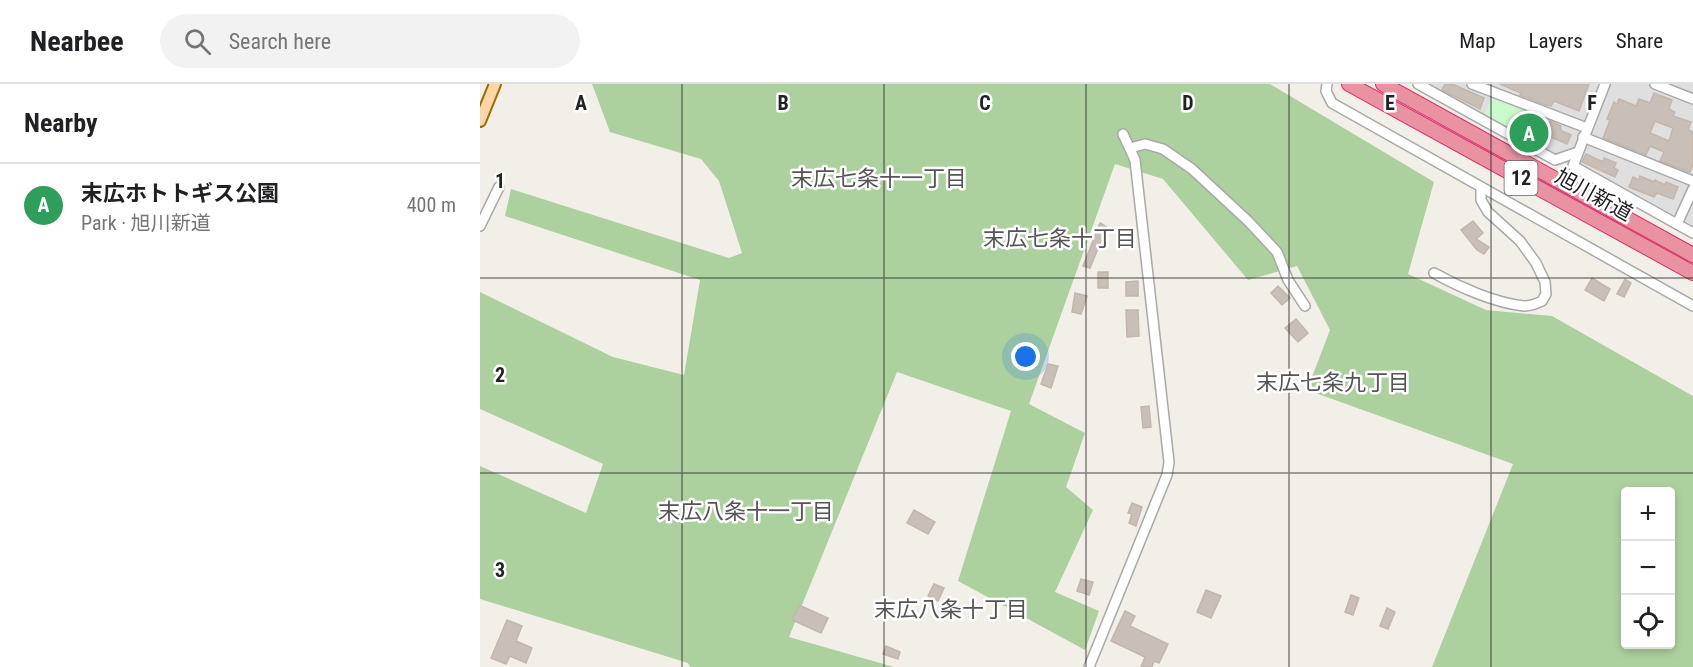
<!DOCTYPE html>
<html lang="en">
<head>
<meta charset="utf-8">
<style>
	:root { --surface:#fff; --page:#f2f2f2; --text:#202124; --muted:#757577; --line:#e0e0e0; --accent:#2563eb }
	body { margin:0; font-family:"Roboto Condensed","Noto Sans JP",sans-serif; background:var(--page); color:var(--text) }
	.controls { position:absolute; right:18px; bottom:18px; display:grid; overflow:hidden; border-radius:6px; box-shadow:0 3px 9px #0003 }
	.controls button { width:54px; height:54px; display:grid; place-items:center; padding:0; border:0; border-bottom:2px solid var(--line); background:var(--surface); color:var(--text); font:30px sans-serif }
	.you { position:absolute; left:546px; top:273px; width:21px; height:21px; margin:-15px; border:4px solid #fff; border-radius:50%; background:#1a73e8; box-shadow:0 0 0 9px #1a73e833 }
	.badge { display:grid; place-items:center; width:39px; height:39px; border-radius:50%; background:var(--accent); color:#fff; font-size:20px; font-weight:700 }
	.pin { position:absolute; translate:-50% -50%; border:3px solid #fff; box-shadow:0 2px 6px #0006 }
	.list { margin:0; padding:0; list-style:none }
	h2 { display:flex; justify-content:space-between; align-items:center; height:78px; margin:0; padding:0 24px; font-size:26px }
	h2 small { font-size:20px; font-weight:400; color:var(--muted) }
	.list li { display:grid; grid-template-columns:39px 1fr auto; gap:18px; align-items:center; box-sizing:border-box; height:84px; padding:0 24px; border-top:2px solid var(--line) }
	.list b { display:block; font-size:22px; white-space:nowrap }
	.list p { margin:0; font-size:20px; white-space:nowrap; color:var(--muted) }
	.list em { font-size:20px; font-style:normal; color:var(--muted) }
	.icon { flex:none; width:33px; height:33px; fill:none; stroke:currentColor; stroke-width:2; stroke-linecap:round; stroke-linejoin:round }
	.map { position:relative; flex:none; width:1213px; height:583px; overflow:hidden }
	header { display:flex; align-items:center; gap:36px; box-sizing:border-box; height:84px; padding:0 30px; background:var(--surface); border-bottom:2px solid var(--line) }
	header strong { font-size:28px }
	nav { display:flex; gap:33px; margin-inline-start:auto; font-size:21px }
	.search { width:420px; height:54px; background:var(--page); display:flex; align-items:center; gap:15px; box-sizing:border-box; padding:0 21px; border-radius:33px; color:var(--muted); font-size:22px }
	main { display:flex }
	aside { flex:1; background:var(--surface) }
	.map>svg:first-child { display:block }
	.residential { fill:#e0dfdf }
	.forest { fill:#add19e; fill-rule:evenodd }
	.park { fill:#c8facc }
	.building { fill:#c7bfb8; stroke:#c4b6ab; stroke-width:1.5; fill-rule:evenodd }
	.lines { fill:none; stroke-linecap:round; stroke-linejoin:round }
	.minor-casing { stroke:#a9a9a9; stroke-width:12 }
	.major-casing { stroke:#a06b00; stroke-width:14 }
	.highway-casing { stroke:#dc2a67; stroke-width:16 }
	.minor { stroke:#fff; stroke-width:9 }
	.major { stroke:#fcd6a4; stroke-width:10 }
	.highway { stroke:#e892a2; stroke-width:14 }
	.grid { fill:none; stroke:#222; stroke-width:1.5; stroke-opacity:0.55 }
	.labels { text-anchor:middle; stroke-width:5; stroke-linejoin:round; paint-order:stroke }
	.shield { fill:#fff; stroke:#646464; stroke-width:1.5 }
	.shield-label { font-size:20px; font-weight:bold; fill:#222 }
	.street-label { font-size:21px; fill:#222; stroke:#fff }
	.neighbourhood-label { font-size:22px; fill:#555; stroke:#fff }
	.grid-label { font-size:20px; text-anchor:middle; font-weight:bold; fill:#222; stroke:#fff; stroke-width:5; stroke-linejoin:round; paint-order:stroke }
</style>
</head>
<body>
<header>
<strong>Nearbee</strong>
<div class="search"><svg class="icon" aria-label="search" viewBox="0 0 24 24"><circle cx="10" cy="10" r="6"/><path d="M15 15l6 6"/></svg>Search here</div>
<nav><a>Map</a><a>Layers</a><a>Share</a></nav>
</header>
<main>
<aside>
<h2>Nearby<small></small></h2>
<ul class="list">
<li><span class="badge" style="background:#2e9e5b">A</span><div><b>末広ホトトギス公園</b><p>Park · 旭川新道</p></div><em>400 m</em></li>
</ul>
</aside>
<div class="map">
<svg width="1213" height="583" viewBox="0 0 1213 583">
	<rect width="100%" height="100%" fill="#f2efe9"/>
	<path class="residential" d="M 942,0 L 1213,0 L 1213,149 Z"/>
	<path class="forest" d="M 112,0 L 790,0 L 954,98 L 928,190 L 1006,226 L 1072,232 L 1213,312 L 1213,583 L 952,583 L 1033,380 L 827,306 L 850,246 L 817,182 L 768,196 L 683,95 L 635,80 L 549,320 L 605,349 L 586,403 L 613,426 L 575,508 L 619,527 L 605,566 L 478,497 L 531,327 L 417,288 L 309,553 L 414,583 L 210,583 L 208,579 L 0,515 L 0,382 L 106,429 L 123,380 L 0,325 L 0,208 L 133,273 L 204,291 L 220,196 L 25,132 L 31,105 L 249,174 L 262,169 L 239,97 L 221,75 L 130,48 ZM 1146,408 L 1190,408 L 1190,560 L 1146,560 Z"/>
	<path class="park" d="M 1012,13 L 1068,36 L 1059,62 L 1004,32 Z"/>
	<g class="building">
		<path d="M 965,0 L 972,0 L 1004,14 L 1000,25 L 962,6 Z"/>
		<path d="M 1020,0 L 1109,0 L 1099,27 L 1074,17 L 1071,22 L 1066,21 L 1040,11 L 1041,9 Z"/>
		<path d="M 1174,9 L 1192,16 L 1189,25 L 1195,28 L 1193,32 L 1211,38 L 1208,46 L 1213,48 L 1213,80 L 1210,88 L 1180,77 L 1184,68 L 1170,62 L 1166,71 L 1123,54 L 1130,36 L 1127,35 L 1134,18 L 1137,20 L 1139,15 L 1156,22 L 1159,15 L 1170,19 ZM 1175,37 L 1193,44 L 1189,57 L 1170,49 Z"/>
		<path d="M 1070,37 L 1081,42 L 1080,44 L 1082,47 L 1091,51 L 1087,60 L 1071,53 L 1072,49 L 1066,46 Z"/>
		<path d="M 1106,70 L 1123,78 L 1124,74 L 1136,79 L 1134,84 L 1138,86 L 1135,93 L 1102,78 Z"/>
		<path d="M 1160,92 L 1174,98 L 1175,96 L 1185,101 L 1186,98 L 1198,103 L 1193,115 L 1177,109 L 1174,113 L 1149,103 L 1153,93 L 1159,96 Z"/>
		<path d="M 993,137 L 1003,149 L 996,155 L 1009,163 L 1004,170 L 997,166 L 981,146 Z"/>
		<path d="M 620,139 L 627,143 L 610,184 L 603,182 Z"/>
		<rect x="618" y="188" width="10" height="16"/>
		<path d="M 1112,194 L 1130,205 L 1124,217 L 1105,206 Z"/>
		<path d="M 1145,195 L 1151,199 L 1144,213 L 1137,210 Z"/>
		<path d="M 658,197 L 658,212 L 646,212 L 646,198 Z"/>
		<path d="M 798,202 L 810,214 L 802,221 L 791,209 Z"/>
		<path d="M 595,209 L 607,212 L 601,230 L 592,228 Z"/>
		<path d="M 646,226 L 658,226 L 659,252 L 647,253 Z"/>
		<path d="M 816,235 L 828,249 L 818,258 L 805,244 Z"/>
		<path d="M 568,280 L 578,282 L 571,304 L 561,300 Z"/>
		<path d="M 669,322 L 671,343 L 663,344 L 661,323 Z"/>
		<path d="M 652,419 L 662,423 L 656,442 L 649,439 L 652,430 L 648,429 Z"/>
		<path d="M 434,426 L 455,438 L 448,450 L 427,439 Z"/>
		<path d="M 601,495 L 613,498 L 609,511 L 597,507 Z"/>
		<path d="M 454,500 L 464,504 L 458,517 L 448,512 Z"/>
		<path d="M 726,506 L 741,512 L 731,534 L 717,528 Z"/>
		<path d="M 871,511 L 879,514 L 873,531 L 865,528 Z"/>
		<path d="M 319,521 L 348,534 L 341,549 L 312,536 Z"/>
		<path d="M 907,524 L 915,528 L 908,545 L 900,542 Z"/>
		<path d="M 645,527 L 655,532 L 650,542 L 688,560 L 679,579 L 674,577 L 672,583 L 661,583 L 665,573 L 631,557 Z"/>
		<path d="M 27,536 L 42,542 L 36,557 L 52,564 L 46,579 L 30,572 L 26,580 L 11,574 Z"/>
		<path d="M 406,562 L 420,568 L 418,575 L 403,570 Z"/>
	</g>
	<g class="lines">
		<g class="minor-casing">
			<g id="minor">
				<path d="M 847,0 L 846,7 L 852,19 L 1213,222"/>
				<path d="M 938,0 L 1075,76 L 1098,68"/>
				<path d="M 992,0 L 1107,44"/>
				<path d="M 1125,0 L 1093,82 L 1213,149"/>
				<path d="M 1175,0 L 1213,15"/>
				<path d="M 1103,53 L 1213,97"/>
				<path d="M 650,64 L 665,60 L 683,65 L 712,85 L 768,137 L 797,168 L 808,196 L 825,222"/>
				<path d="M 1197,140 L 1213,105"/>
				<path d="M 0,142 L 19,103"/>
				<path d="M 954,189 C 979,203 1015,219 1044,222 C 1050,222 1056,220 1062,217 L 1066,210 L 1065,198 L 1056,179 L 1040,157 L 1008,128 L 1001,116 L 1001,104"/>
				<path d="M 609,583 L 687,391 L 689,378 L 655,76 L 643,50"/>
			</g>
		</g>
		<g class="major-casing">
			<path id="major" d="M 0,37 L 15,0"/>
		</g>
		<g class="highway-casing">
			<g id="highway">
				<path d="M 869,0 L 1213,189"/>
				<path d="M 903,0 L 1213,171"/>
			</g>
		</g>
		<use href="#minor" class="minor"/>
		<use href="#major" class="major"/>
		<use href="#highway" class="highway"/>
	</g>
	<path class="grid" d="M 202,0 L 202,583M 404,0 L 404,583M 606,0 L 606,583M 809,0 L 809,583M 1011,0 L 1011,583M 0,194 L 1213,194M 0,389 L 1213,389"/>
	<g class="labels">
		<rect class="shield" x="1024.5" y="77" width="33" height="34" rx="4.5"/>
		<g class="shield-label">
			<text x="1041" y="101">12</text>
		</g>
		<g class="street-label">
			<text transform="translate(1114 111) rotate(29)" y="7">旭川新道</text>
		</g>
		<g class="neighbourhood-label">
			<text x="399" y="102">末広七条十一丁目</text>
			<text x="580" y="162">末広七条十丁目</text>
			<text x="853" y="306">末広七条九丁目</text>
			<text x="266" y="435">末広八条十一丁目</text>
			<text x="471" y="533">末広八条十丁目</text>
		</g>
	</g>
	<g class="grid-label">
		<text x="101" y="26">A</text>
		<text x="303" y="26">B</text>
		<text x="505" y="26">C</text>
		<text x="708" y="26">D</text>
		<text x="910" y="26">E</text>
		<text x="1112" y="26">F</text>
		<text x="20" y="104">1</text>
		<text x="20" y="298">2</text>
		<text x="20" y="493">3</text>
	</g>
</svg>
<div class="controls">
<button>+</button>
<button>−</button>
<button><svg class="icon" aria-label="locate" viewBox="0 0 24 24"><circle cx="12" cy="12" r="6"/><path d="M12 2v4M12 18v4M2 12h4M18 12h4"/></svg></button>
</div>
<div class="you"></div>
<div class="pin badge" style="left:1049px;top:49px;background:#2e9e5b">A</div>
</div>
</main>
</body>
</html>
